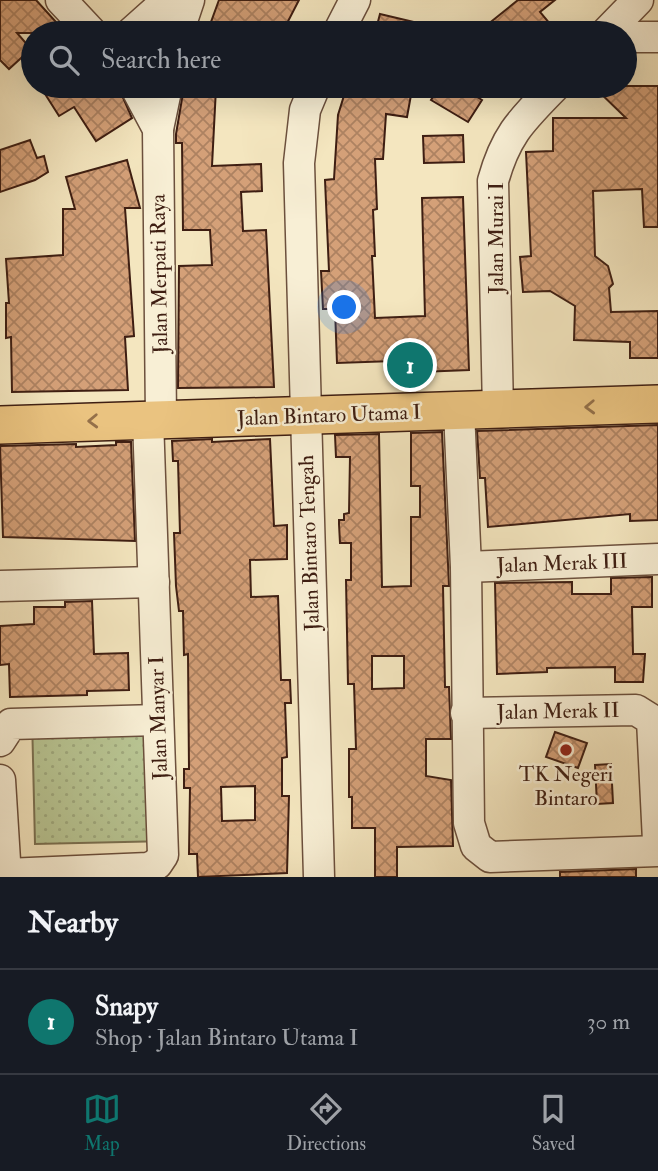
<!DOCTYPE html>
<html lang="en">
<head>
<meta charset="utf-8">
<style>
	:root { --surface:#171b24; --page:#242831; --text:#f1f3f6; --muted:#9ea1a6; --line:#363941; --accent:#0f766e }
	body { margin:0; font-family:"IM FELL Double Pica",serif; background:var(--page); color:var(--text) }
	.you { position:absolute; left:345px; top:308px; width:24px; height:24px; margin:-18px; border:5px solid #fff; border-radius:50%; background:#1a73e8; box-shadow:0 0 0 10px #1a73e833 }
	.badge { display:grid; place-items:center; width:46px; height:46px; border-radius:50%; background:var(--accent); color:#fff; font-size:23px; font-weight:700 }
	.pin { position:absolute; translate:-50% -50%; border:4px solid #fff; box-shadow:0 2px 7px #0006 }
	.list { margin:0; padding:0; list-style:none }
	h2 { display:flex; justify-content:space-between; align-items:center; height:91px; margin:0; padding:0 28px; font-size:30px }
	h2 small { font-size:23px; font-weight:400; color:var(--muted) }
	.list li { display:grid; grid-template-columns:46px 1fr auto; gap:21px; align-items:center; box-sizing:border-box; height:105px; padding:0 28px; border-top:2px solid var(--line) }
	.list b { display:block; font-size:26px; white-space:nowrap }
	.list p { margin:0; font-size:23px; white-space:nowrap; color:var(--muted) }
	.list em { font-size:23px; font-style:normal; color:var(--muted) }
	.icon { flex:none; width:38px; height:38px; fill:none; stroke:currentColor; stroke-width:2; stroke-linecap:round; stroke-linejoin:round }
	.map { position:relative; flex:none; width:658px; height:877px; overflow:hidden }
	.search { position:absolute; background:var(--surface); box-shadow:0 7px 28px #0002; left:21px; right:21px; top:21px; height:77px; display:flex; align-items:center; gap:18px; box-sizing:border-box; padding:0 24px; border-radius:38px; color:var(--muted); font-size:26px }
	.sheet { height:196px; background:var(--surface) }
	nav { display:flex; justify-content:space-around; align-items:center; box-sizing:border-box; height:98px; border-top:2px solid var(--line); background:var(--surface); font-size:19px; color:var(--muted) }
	nav a { display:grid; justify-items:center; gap:4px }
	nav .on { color:var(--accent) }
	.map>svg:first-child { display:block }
	.park { fill:url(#park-dots); stroke:#7c7253; stroke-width:2 }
	.building { fill:url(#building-cross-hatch); stroke:#3e1e12; stroke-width:2; fill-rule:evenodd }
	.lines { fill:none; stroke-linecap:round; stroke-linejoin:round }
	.minor-casing { stroke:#6c503d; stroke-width:33 }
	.major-casing { stroke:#3e1e12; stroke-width:40 }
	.minor { stroke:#f8efd5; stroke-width:30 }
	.major { stroke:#eac380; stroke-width:37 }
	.oneway { stroke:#947049 }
	.poi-dot { fill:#8f2418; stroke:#f8efd5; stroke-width:2.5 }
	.labels { text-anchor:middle; stroke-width:5; stroke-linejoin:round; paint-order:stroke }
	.street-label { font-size:21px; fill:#3e1e12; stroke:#f8efd5 }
	.poi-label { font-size:21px; fill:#3e1e12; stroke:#f8efd5 }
</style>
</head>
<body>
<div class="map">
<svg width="658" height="877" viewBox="0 0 658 877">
	<defs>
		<pattern id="park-dots" width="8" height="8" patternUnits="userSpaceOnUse" patternTransform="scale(1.75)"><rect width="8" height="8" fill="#b9c694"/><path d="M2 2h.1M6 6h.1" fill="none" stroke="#a0aa7f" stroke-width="1.8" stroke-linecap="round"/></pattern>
		<pattern id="building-cross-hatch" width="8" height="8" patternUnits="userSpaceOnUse" patternTransform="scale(1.75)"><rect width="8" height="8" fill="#d4a078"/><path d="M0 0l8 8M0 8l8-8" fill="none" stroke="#ad8261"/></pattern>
	</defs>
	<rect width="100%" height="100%" fill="#f4e6bf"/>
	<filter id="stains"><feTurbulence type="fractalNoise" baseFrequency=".00286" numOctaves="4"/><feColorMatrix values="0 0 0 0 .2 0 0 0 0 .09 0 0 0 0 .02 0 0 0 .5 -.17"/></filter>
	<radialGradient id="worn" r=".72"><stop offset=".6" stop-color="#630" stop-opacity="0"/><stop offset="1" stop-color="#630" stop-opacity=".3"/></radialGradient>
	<path class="park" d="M 164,714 L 168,841 L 35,844 L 32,717 Z"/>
	<g class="building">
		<path d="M 0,0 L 36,0 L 66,33 L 17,33 L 31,49 L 9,69 L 0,60 Z"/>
		<path d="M 219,0 L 299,0 L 282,33 L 207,33 Z"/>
		<path d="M 518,0 L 555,0 L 540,12 L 551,25 L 541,33 L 477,33 Z"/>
		<path d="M 380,14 L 435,27 L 434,33 L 375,33 Z"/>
		<path d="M 40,86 L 118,86 L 132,118 L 96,141 L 74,107 L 59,116 Z"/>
		<path d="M 347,86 L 381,86 L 380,90 L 411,95 L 407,117 L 386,114 L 383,159 L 375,159 L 377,209 L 373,210 L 375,256 L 372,256 L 375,318 L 425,316 L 422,198 L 463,197 L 469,370 L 394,373 L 394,361 L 337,363 L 335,309 L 323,309 L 321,271 L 329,271 L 325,180 L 334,179 L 338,115 Z"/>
		<path d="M 440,86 L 459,86 L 482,100 L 468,122 L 431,100 Z"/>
		<path d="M 593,86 L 658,86 L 658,227 L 644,227 L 642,189 L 593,191 L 595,256 L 608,266 L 613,284 L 609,288 L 611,312 L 658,311 L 658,358 L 630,358 L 630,342 L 574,340 L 575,306 L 550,291 L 523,292 L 520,257 L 531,256 L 526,152 L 553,151 L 553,118 L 626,118 Z"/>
		<path d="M 184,87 L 216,88 L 212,166 L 261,164 L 262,191 L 241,192 L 243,231 L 266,230 L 274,387 L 178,388 L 179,266 L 212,265 L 210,230 L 183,230 L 182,143 L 176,143 L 176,134 Z"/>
		<path d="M 463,135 L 464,162 L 424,163 L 423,136 Z"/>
		<path d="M 30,140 L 37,158 L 44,156 L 48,172 L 35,180 L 0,192 L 0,150 Z"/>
		<path d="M 127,160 L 140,208 L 125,208 L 134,336 L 125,337 L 128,390 L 12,392 L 11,337 L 6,338 L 6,303 L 9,303 L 6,259 L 63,255 L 63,209 L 75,209 L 66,177 Z"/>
		<path d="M 658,425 L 658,520 L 630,521 L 630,514 L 488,527 L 485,478 L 480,478 L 477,431 Z"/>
		<path d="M 442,432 L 449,586 L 443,586 L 445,687 L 449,687 L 451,739 L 426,739 L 426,776 L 451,780 L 453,846 L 397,847 L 397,877 L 375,877 L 375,828 L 352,828 L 352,797 L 349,797 L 349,749 L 356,749 L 354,684 L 348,684 L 346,580 L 351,580 L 351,543 L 340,543 L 339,524 L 339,520 L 344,520 L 344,514 L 349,513 L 350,457 L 336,457 L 335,435 L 379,434 L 382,587 L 411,586 L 411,517 L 420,517 L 420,486 L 411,486 L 411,433 ZM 372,656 L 404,656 L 404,688 L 372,689 Z"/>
		<path d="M 212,439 L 212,442 L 270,439 L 274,526 L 287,525 L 287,559 L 250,560 L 251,597 L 278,596 L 281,680 L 290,680 L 291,703 L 285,703 L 287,757 L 282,758 L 282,796 L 289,796 L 287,873 L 198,877 L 197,854 L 189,854 L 190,788 L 184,788 L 184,769 L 189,769 L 188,654 L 184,655 L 183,611 L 179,611 L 176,586 L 174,533 L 180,533 L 178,461 L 173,461 L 172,441 ZM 255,786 L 255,820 L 222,821 L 221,787 Z"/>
		<path d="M 116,442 L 131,442 L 135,541 L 3,537 L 0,446 L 76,444 L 76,447 L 116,445 Z"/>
		<path d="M 652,577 L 652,607 L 632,607 L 633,654 L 645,654 L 643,682 L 615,682 L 615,667 L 547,668 L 547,672 L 497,674 L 495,583 L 572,582 L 572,594 L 611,594 L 611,578 Z"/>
		<path d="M 92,601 L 94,654 L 128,653 L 129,690 L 87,691 L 87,695 L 10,697 L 9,664 L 0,665 L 0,626 L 34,624 L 34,607 L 65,607 L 65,602 Z"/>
		<path d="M 555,732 L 587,743 L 578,768 L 546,757 Z"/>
		<path d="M 611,764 L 613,803 L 597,804 L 595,765 Z"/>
		<path d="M 636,869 L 636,877 L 560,877 L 560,872 Z"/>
	</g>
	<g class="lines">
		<g class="minor-casing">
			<g id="minor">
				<path d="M 61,0 L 92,33"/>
				<path d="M 131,33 L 168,0"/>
				<path d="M 178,33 L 189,0"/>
				<path d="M 338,33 L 355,0"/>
				<path d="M 606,33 L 638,0"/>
				<path d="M 625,37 L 658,37"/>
				<path d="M 135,86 L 158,129 L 161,419"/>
				<path d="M 315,86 L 305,110 L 299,163 L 319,877"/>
				<path d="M 158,129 L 167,86"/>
				<path d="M 498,410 L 493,181 C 506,134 522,120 555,86"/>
				<path d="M 459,411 L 466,567 L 469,823 L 476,846 L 490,857 L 658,851"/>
				<path d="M 466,567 L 658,559"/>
				<path d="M 0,586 L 154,582"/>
				<path d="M 466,713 L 636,710 L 652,720 L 658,841"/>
				<path d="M 0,741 L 11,724 L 158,720"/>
				<path d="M 0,780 L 6,877"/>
				<path d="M 6,874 L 148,868 L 157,864 L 163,855 L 148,419"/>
			</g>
		</g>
		<g class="major-casing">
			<path id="major" d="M 0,425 L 658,404"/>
		</g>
		<use href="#minor" class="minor"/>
		<use href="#major" class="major"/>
	</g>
	<defs><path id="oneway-chevron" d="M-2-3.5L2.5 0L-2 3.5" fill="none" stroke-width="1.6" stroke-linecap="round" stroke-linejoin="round" transform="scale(1.75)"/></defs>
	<g class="oneway">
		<use href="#oneway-chevron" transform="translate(590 407) rotate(178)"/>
		<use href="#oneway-chevron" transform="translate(93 421) rotate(178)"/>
	</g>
	<circle class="poi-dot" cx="566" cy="750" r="7"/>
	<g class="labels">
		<g class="street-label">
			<text transform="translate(496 238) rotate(-90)" y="7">Jalan Murai I</text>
			<text transform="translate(159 274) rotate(-91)" y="7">Jalan Merpati Raya</text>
			<text transform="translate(329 415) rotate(-2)" y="7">Jalan Bintaro Utama I</text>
			<text transform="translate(309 543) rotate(-92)" y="7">Jalan Bintaro Tengah</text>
			<text transform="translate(562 563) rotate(-2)" y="7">Jalan Merak III</text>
			<text transform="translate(558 711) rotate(-1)" y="7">Jalan Merak II</text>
			<text transform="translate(158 718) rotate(-92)" y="7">Jalan Manyar I</text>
		</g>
		<g class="poi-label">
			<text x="566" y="781">TK Negeri<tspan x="566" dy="24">Bintaro</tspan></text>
		</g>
	</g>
	<rect width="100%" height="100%" filter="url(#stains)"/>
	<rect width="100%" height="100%" fill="url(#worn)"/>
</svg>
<div class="you"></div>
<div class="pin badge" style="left:410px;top:365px">1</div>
<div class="search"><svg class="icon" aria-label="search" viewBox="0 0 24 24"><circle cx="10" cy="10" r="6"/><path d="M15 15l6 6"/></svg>Search here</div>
</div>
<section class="sheet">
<h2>Nearby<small></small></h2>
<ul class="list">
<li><span class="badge">1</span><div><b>Snapy</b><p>Shop · Jalan Bintaro Utama I</p></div><em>30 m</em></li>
</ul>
</section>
<nav>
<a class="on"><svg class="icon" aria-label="map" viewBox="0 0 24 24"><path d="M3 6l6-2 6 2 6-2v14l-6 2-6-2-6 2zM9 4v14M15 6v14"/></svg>Map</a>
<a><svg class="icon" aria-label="directions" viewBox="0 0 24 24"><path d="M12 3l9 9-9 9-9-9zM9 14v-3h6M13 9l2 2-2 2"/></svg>Directions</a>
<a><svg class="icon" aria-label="saved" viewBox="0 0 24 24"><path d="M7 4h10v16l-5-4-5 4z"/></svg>Saved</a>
</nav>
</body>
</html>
